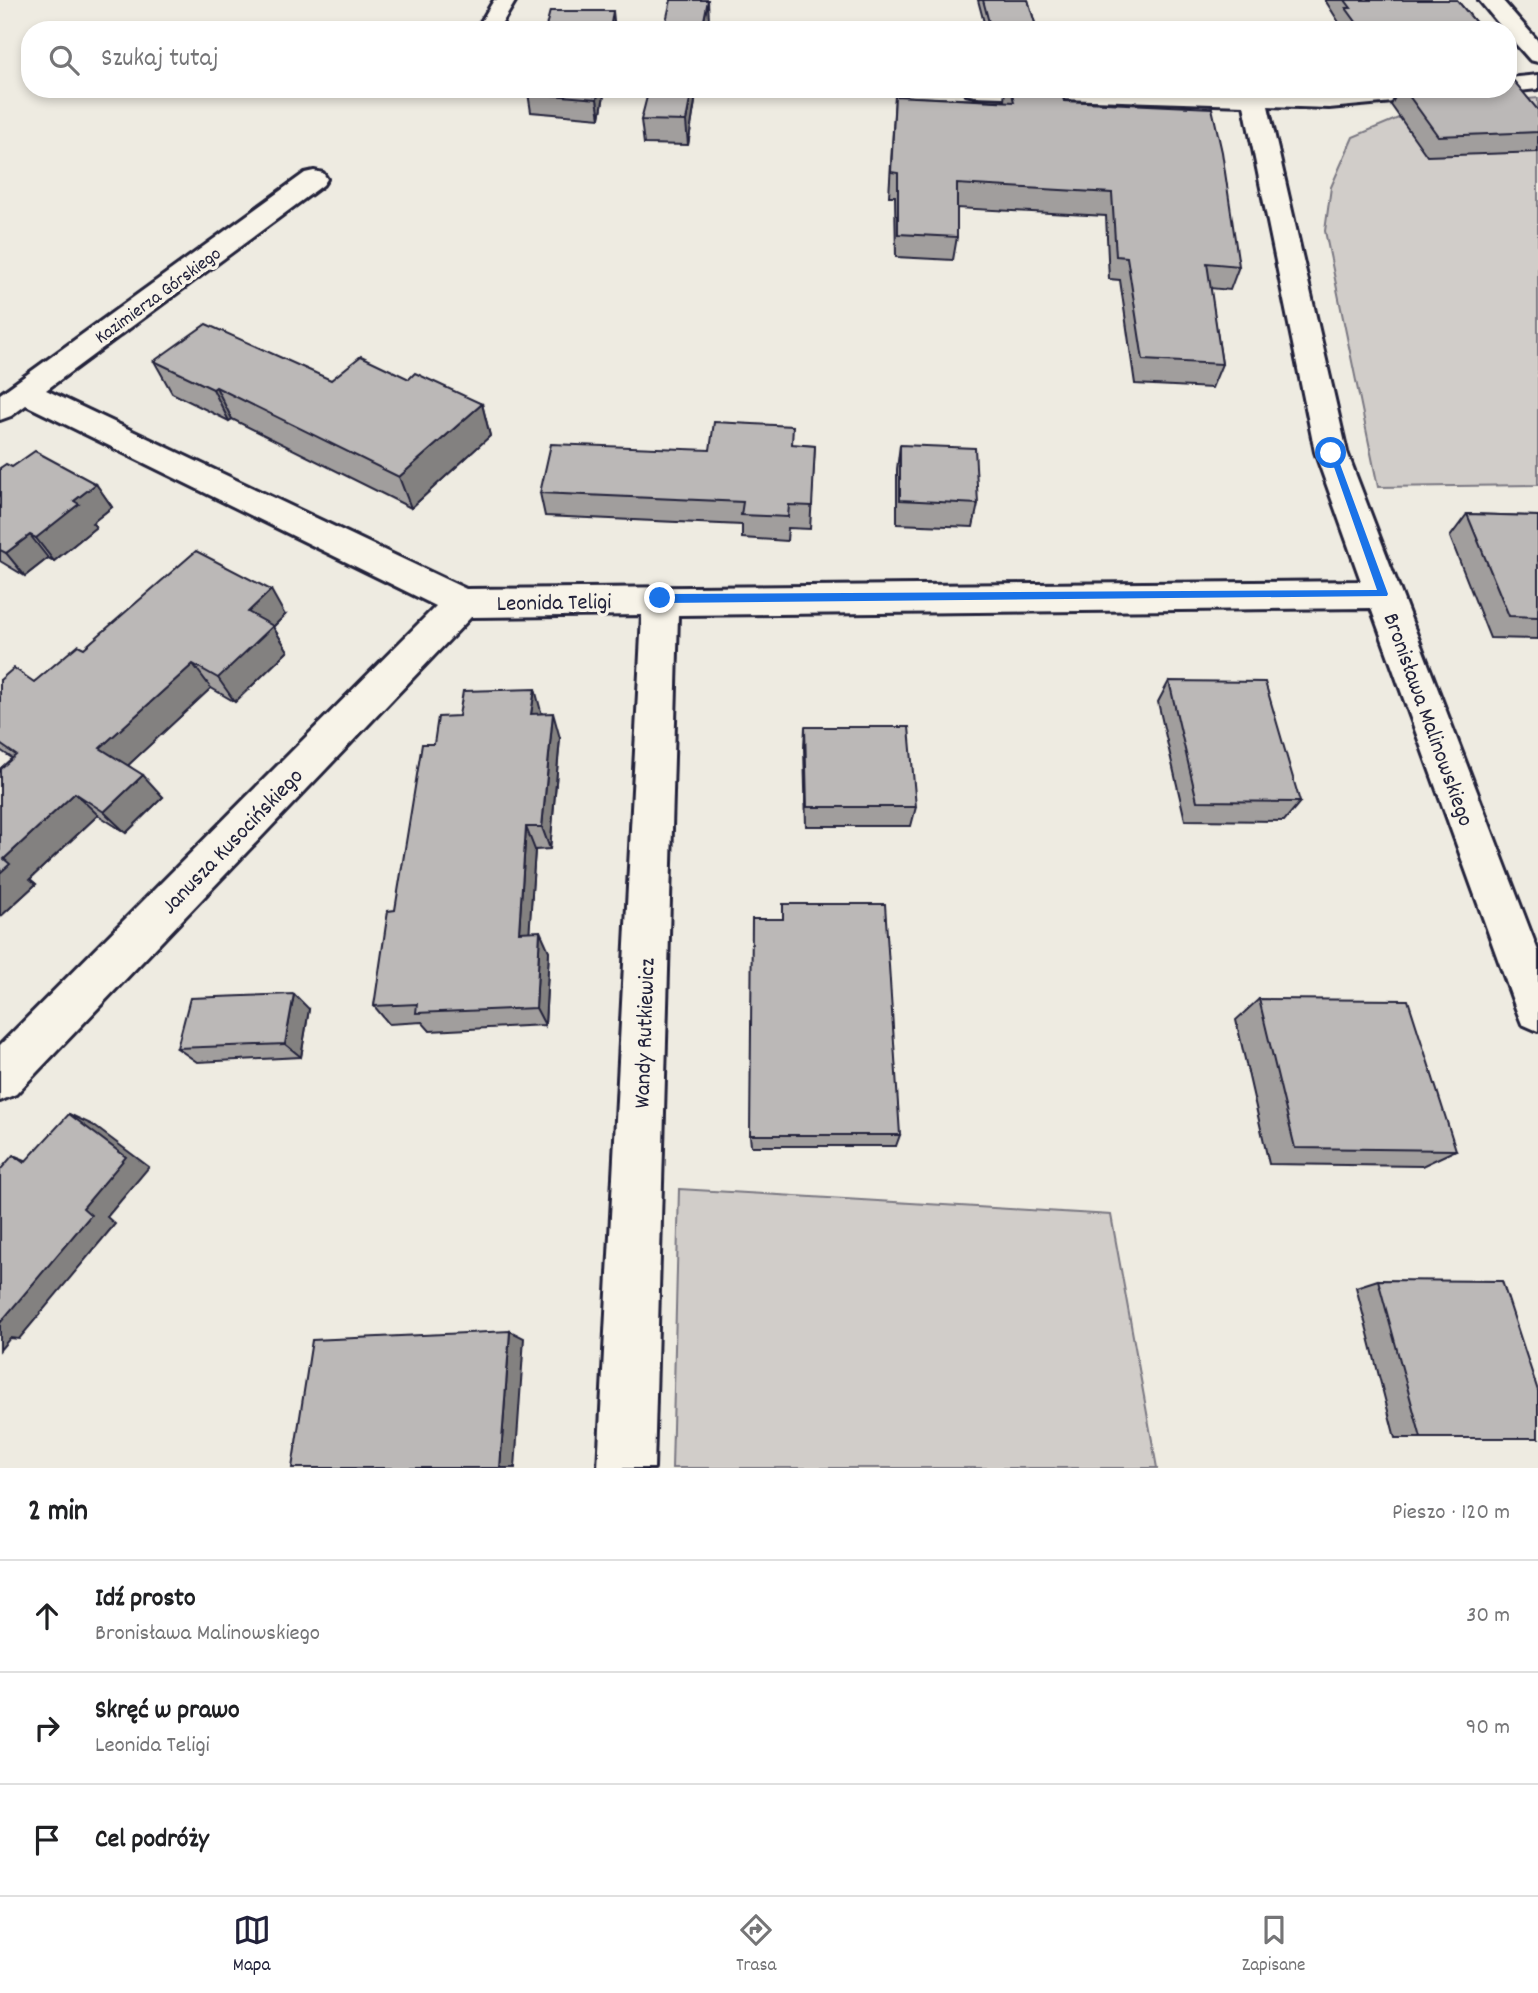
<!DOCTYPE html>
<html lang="pl">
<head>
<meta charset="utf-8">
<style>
	:root { --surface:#fff; --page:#f2f2f2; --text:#202124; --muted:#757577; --line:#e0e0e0; --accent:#22223b }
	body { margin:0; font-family:Dekko,sans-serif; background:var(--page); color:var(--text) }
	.stop { position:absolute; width:21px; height:21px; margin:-16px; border:5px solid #1a73e8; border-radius:50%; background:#fff }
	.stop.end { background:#1a73e8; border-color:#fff; box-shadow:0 2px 7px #0008 }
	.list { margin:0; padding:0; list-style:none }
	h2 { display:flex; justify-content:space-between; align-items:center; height:91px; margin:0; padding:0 28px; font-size:30px }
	h2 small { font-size:23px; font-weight:400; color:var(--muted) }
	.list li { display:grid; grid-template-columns:46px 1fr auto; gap:21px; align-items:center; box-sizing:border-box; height:112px; padding:0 28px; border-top:2px solid var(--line) }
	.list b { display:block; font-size:26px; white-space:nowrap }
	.list p { margin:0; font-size:23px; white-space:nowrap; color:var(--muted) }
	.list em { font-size:23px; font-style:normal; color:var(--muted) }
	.icon { flex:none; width:38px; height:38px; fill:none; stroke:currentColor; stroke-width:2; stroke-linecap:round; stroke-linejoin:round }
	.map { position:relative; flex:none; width:1538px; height:1468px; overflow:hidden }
	.search { position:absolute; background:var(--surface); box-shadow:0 4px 10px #0003; left:21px; right:21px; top:21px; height:77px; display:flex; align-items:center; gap:18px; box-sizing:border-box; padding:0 24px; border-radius:28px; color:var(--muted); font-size:26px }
	.sheet { height:427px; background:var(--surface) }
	nav { display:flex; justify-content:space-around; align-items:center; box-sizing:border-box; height:98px; border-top:2px solid var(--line); background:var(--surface); font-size:19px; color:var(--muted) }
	nav a { display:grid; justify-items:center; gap:4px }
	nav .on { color:var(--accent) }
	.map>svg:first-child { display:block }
	.green { fill:#d1cdc9; stroke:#7a7882; stroke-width:2 }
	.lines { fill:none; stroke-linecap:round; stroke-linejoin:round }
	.minor-casing { stroke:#22223b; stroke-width:6 }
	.minor { fill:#f7f3e8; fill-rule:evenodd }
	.wall { fill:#a19e9d; stroke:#22223b; stroke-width:2 }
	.shaded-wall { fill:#838180; stroke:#22223b; stroke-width:2 }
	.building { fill:#bbb8b7; stroke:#22223b; stroke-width:2 }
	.route { fill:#1a73e8 }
	.labels { text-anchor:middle; stroke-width:7; stroke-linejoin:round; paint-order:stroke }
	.far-street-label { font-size:19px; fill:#22223b; stroke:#f7f3e8 }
	.street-label { font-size:23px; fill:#22223b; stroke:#f7f3e8 }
</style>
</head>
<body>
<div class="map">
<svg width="1538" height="1468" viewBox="0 0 1538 1468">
	<rect width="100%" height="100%" fill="#eeebe1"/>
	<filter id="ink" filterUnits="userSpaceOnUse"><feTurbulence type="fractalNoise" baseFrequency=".0143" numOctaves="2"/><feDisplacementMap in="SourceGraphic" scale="14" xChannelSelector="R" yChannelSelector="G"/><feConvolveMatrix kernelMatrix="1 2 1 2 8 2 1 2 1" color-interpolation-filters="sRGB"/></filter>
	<g filter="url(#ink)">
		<g class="green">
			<path d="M 1538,98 L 1538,485 L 1378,487 L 1325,231 L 1331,187 L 1353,137 L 1420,109 Z"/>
			<path d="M 679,1189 L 1111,1215 L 1157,1468 L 672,1468 Z"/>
		</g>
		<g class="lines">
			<g class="minor-casing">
				<g id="minor">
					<path d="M 494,0 L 516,0 L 498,30 L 476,30 Z"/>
					<path d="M 1479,0 L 1502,0 L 1538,41 L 1538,62 L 1530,60 L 1508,35 L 1508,30 L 1504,30 Z"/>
					<path d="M 1538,75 L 1538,89 L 1508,92 L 1499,89 L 1508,89 L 1508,78 Z"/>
					<path d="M 962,89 L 1195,89 L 1329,94 L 1377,89 L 1469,89 L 1465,94 L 1457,96 L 1329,108 L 1268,106 L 1347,452 L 1538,951 L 1538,1031 L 1522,1024 L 1516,1009 L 1371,608 L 678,615 L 654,1468 L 598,1468 L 642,615 L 471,617 L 16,1094 L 0,1101 L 0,1045 L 436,606 L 26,405 L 11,416 L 0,420 L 0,394 L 305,173 L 314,171 L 323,173 L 327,179 L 323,185 L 46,390 L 466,589 L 1361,581 L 1315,452 L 1244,105 L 974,96 L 966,94 Z"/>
				</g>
			</g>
			<use href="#minor" class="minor"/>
		</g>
		<g class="wall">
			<path d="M 978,0 L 1028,0 L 1037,30 L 986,30 Z"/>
			<path d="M 1325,0 L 1457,0 L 1482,30 L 1339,30 L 1338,28 L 1340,24 Z"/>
			<path d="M 605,89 L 600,118 L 531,112 L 528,93 Z"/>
			<path d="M 697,89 L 688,145 L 644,144 L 641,120 Z"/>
			<path d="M 1005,89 L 1061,89 L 1064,101 L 1239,266 L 1230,290 L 1210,288 L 1222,364 L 1212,388 L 1135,384 L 1120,280 L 1109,279 L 1106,216 L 957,208 L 957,237 L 953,260 L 896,257 L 895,196 L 889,196 L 895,96 L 1004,101 Z"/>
			<path d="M 1399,89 L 1508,89 L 1538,110 L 1538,152 L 1427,156 L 1391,105 Z"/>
			<path d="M 154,361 L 331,380 L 409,379 L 482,404 L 490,436 L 411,508 L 232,419 L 229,421 L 172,393 Z"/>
			<path d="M 792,445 L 815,446 L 810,529 L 788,528 L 787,541 L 742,538 L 742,525 L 545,516 L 540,493 L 710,450 Z"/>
			<path d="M 900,445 L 978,504 L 973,527 L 897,524 L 897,469 Z"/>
			<path d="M 12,467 L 96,484 L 112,507 L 92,523 L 96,527 L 54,561 L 48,558 L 25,576 L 0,561 L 0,468 Z"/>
			<path d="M 1467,514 L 1538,516 L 1538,639 L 1490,638 L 1450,537 Z"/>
			<path d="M 285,615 L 273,627 L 288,651 L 235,702 L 211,688 L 128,765 L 163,797 L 126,833 L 98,815 L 30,879 L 36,884 L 0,917 L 0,769 L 12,758 L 0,750 L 0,680 L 34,682 L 84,648 Z"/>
			<path d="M 1169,681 L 1300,802 L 1284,821 L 1185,820 L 1158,702 Z"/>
			<path d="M 542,713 L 560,738 L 550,849 L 535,850 L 529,932 L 549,951 L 545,1025 L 430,1031 L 422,1022 L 389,1024 L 374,1006 L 395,910 Z"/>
			<path d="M 805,727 L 916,807 L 911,826 L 806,826 L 804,748 Z"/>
			<path d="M 1259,999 L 1456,1150 L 1422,1166 L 1269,1164 L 1236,1020 Z"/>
			<path d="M 309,1009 L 301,1057 L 197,1062 L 177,1048 Z"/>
			<path d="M 750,1135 L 900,1135 L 896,1146 L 751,1146 Z"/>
			<path d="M 1378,1280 L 1538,1438 L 1395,1438 L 1356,1287 Z"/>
		</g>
		<g class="shaded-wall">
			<path d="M 708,0 L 709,21 L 707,30 L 702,30 Z"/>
			<path d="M 613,11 L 615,30 L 610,30 Z"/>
			<path d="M 599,89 L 605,89 L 600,118 L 597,99 Z"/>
			<path d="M 692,89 L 697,89 L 688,145 L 686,121 Z"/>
			<path d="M 216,387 L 232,419 L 229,421 L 213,389 Z"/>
			<path d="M 482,404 L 490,436 L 411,508 L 399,477 Z"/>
			<path d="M 96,484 L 112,507 L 92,523 L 96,527 L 54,561 L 36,538 L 74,501 Z"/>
			<path d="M 30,535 L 48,558 L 25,576 L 6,553 Z"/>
			<path d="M 271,590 L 285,615 L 273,627 L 288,651 L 235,702 L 218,678 L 248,612 Z"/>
			<path d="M 193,664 L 211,688 L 122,771 L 100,748 Z"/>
			<path d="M 535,689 L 542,715 L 531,714 Z"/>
			<path d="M 553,713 L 560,738 L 550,849 L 542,827 Z"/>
			<path d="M 143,775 L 163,797 L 126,833 L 104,812 Z"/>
			<path d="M 75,793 L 98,815 L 30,879 L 36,884 L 0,917 L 0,873 L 4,859 Z"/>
			<path d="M 526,827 L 535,850 L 528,952 L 519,932 Z"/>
			<path d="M 540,931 L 549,951 L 545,1025 L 536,1008 Z"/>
			<path d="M 294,994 L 309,1009 L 301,1057 L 285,1044 Z"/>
			<path d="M 69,1114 L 93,1125 L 149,1167 L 107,1217 L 115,1224 L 19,1339 L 10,1338 L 0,1350 L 0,1323 Z"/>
			<path d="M 13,1155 L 40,1166 L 24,1163 Z"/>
			<path d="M 510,1331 L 524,1338 L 515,1468 L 500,1468 Z"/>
		</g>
		<g class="building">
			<path d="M 671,0 L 708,0 L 702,30 L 664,30 Z"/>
			<path d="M 983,0 L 1028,0 L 1037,30 L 991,30 Z"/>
			<path d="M 1345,0 L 1457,0 L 1482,30 L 1362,30 L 1346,8 L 1351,8 Z"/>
			<path d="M 550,11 L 613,11 L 610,30 L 545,30 Z"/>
			<path d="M 1508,74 L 1538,110 L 1538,132 L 1438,136 L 1404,89 L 1508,89 Z"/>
			<path d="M 529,89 L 599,89 L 597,99 L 528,93 Z"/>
			<path d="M 649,89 L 692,89 L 686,121 L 641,120 Z"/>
			<path d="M 1011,89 L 1061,89 L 1064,101 L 1212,108 L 1222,152 L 1239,266 L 1207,263 L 1222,364 L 1143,360 L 1127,257 L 1116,256 L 1112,193 L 957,184 L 957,237 L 898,234 L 898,173 L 891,172 L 895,96 L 1014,102 Z"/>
			<path d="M 206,324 L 331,380 L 361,356 L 409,379 L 415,373 L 482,404 L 399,477 L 216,387 L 213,389 L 154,361 Z"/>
			<path d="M 714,422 L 793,426 L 792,444 L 815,446 L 812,506 L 789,505 L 788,517 L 741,515 L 743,502 L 540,493 L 551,444 L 710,450 Z"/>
			<path d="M 900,445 L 975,448 L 978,504 L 900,500 Z"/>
			<path d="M 35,451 L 96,484 L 74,501 L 79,504 L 36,538 L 30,535 L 6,553 L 0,550 L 0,468 L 6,464 L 12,467 Z"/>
			<path d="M 1467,514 L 1538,516 L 1538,617 L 1509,616 Z"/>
			<path d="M 196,551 L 271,590 L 248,612 L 273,626 L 218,678 L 193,664 L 100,748 L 143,775 L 104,812 L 75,793 L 4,859 L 10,864 L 0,873 L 0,769 L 16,755 L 0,744 L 0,680 L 14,668 L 34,682 L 78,645 L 84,648 Z"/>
			<path d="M 1169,681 L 1265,682 L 1300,802 L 1197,801 Z"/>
			<path d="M 535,689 L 531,714 L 553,713 L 542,827 L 526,827 L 519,932 L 540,931 L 536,1008 L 416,1013 L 417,1004 L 374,1006 L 388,911 L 395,910 L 422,744 L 434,744 L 438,717 L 459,716 L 463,691 Z"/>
			<path d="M 805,727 L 909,727 L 916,807 L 807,807 Z"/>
			<path d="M 783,904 L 885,904 L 900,1135 L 750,1135 L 752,919 L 783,919 Z"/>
			<path d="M 294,994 L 285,1044 L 177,1048 L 190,998 Z"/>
			<path d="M 1259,999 L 1408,1000 L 1456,1150 L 1295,1148 Z"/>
			<path d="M 69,1114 L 126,1157 L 83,1208 L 91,1215 L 0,1323 L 0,1170 L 13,1155 L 24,1163 Z"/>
			<path d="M 1378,1280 L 1502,1281 L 1538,1391 L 1538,1438 L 1421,1438 Z"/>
			<path d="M 510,1331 L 500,1468 L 292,1468 L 312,1340 Z"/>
		</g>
	</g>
	<path class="route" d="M 1328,450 L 1336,453 L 1388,594 L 1387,596 L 660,603 L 655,598 L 660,594 L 1377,590 Z"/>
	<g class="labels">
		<g class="far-street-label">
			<text transform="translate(157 294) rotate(-36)" y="7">Kazimierza Górskiego</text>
		</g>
		<g class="street-label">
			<text transform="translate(554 601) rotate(-1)" y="8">Leonida Teligi</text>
			<text transform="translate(1430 719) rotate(70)" y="8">Bronisława Malinowskiego</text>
			<text transform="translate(231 840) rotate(-46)" y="8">Janusza Kusocińskiego</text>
			<text transform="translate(643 1033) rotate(-88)" y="8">Wandy Rutkiewicz</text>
		</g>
	</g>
</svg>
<div class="stop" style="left:1331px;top:453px"></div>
<div class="stop end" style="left:660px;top:598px"></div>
<div class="search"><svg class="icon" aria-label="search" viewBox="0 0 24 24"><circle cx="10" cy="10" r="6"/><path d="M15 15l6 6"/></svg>Szukaj tutaj</div>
</div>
<section class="sheet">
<h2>2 min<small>Pieszo · 120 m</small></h2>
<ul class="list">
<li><svg class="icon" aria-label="ahead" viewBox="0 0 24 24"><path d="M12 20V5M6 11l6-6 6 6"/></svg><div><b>Idź prosto</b><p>Bronisława Malinowskiego</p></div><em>30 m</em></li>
<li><svg class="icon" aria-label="right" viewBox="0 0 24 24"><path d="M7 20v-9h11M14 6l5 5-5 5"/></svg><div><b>Skręć w prawo</b><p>Leonida Teligi</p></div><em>90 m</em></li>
<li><svg class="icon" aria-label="arrive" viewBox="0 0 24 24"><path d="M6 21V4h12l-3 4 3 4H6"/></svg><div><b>Cel podróży</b></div></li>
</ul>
</section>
<nav>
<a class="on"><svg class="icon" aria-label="map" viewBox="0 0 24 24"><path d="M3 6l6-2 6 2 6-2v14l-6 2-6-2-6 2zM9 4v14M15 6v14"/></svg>Mapa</a>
<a><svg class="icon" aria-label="directions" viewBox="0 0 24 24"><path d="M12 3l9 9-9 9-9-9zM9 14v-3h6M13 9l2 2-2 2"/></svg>Trasa</a>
<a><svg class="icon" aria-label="saved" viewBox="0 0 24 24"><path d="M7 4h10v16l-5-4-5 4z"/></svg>Zapisane</a>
</nav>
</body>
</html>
